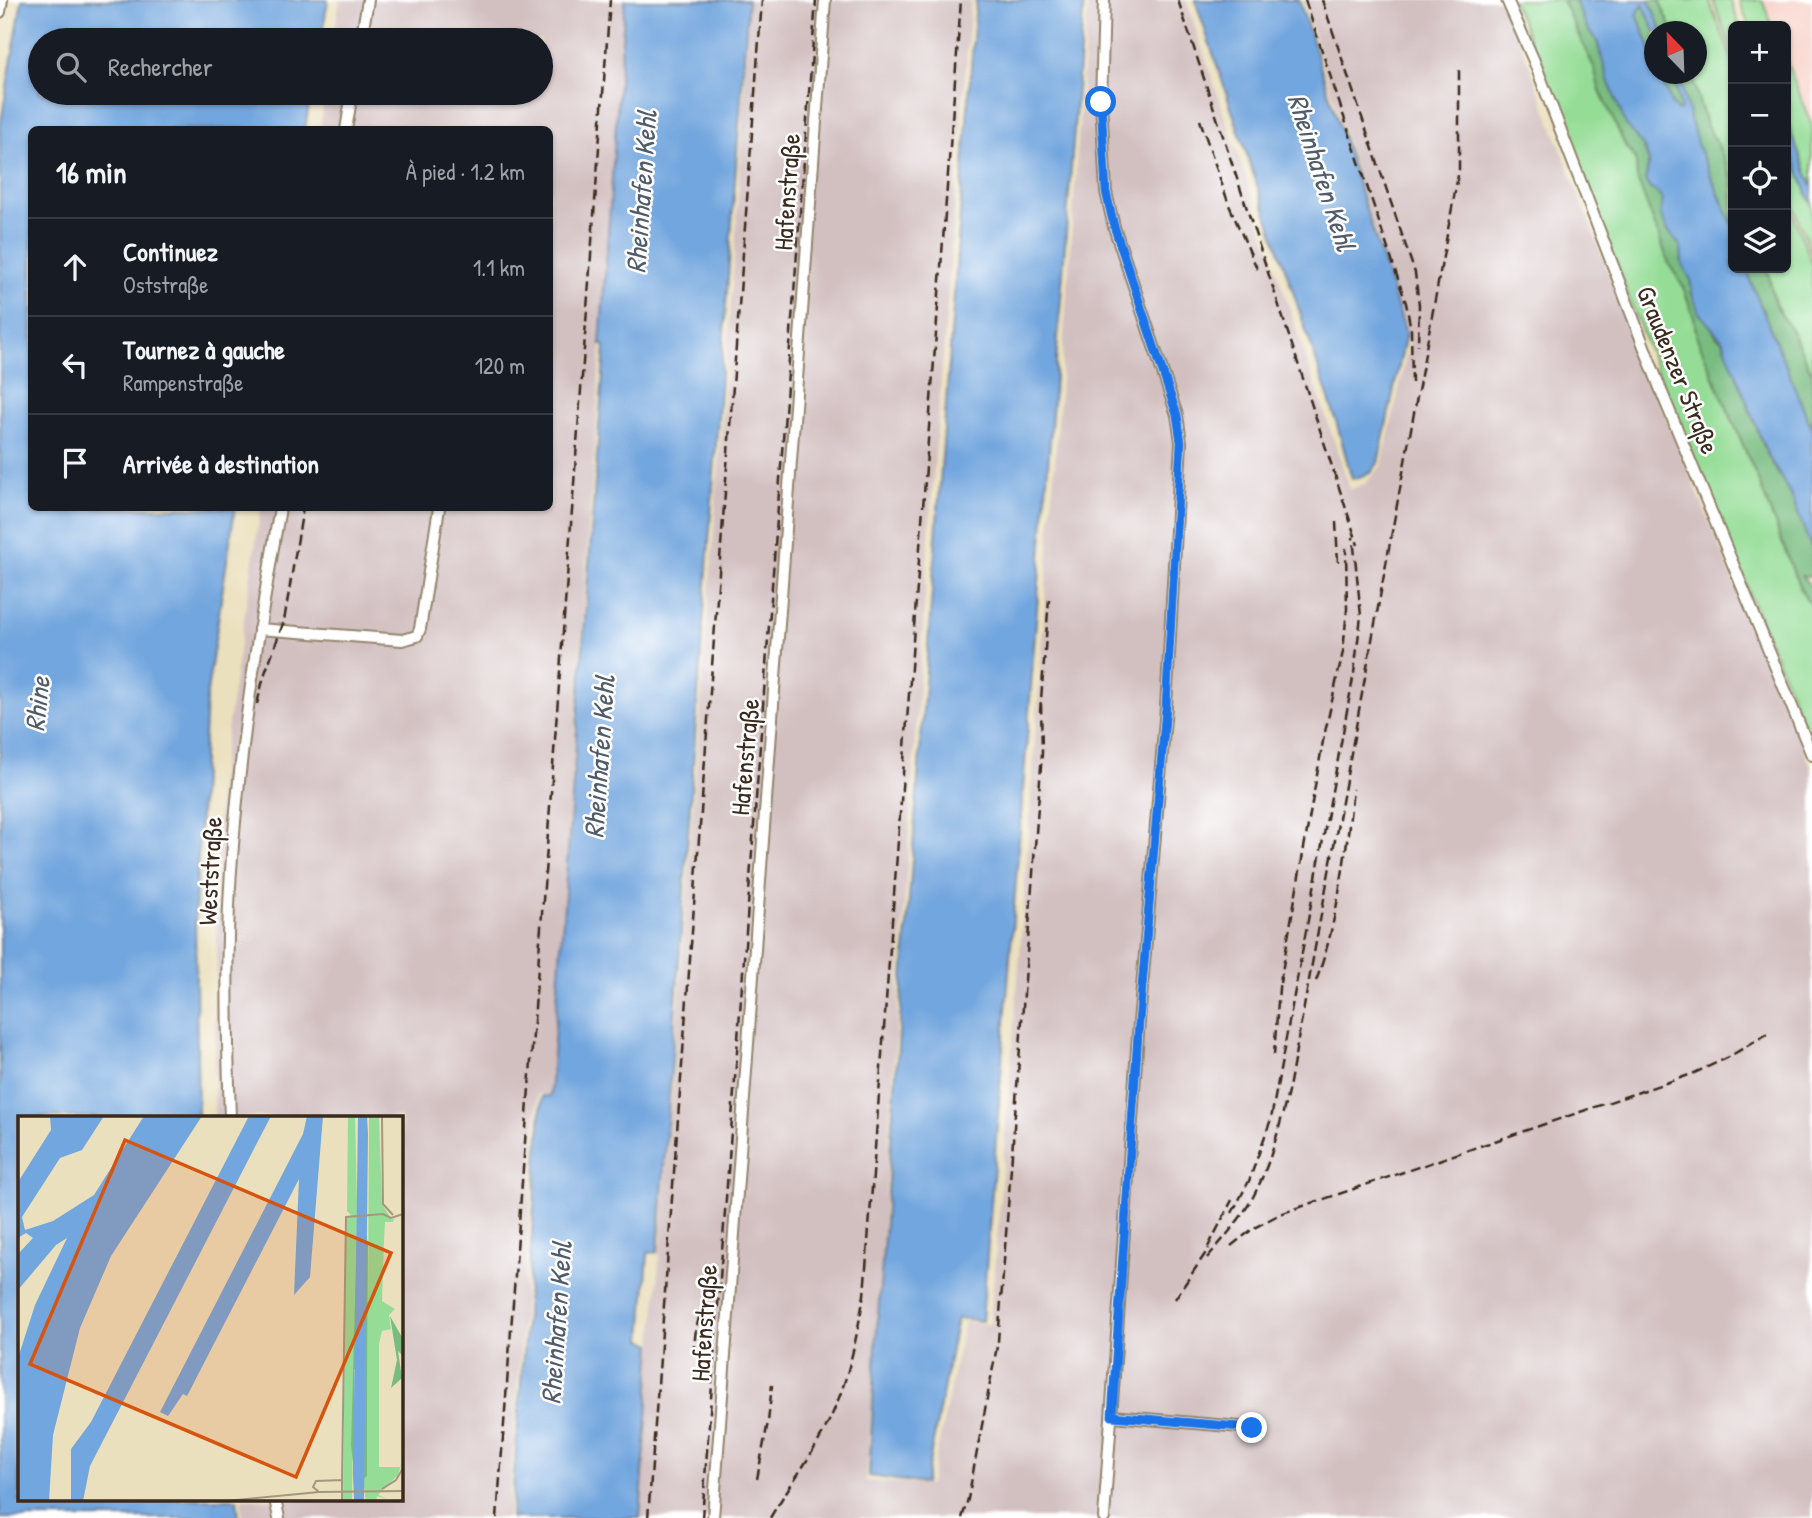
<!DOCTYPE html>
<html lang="fr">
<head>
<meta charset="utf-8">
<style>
	:root { --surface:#171b24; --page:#242831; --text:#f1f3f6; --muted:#9ea1a6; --line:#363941 }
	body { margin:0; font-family:"Patrick Hand",sans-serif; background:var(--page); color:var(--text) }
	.controls { position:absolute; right:21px; top:21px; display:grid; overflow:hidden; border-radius:10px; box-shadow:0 2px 5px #0004 }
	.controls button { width:63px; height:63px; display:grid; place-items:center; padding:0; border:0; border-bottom:2px solid var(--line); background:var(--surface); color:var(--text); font:35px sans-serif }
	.compass { position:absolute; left:1644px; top:21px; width:63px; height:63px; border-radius:50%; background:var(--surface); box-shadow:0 2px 5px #0004; rotate:337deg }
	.stop { position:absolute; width:21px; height:21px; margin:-16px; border:5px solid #1a73e8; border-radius:50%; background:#fff }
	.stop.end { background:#1a73e8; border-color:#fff; box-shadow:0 2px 7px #0008 }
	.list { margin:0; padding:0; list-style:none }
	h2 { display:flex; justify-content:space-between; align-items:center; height:91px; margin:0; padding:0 28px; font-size:30px }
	h2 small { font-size:23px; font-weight:400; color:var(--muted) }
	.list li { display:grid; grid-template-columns:46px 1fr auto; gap:21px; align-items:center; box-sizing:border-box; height:98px; padding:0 28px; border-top:2px solid var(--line) }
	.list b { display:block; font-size:26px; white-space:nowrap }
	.list p { margin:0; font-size:23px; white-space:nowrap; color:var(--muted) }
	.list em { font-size:23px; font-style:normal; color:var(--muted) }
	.icon { flex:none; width:38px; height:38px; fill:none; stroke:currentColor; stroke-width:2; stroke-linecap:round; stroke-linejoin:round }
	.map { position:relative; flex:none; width:1812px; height:1518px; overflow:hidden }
	.search { position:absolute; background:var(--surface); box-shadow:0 2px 5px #0004; left:28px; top:28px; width:525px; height:77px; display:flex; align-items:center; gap:18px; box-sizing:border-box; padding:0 24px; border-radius:38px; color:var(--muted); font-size:26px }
	.panel { position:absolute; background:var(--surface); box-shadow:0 2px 5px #0004; left:28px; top:126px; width:525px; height:385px; border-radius:10px }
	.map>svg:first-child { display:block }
	.built { fill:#f7d1c7 }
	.industrial { fill:#d2bfc0 }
	.green { fill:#95dd97; stroke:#68845a; stroke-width:2 }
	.forest { fill:#78bc80; stroke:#5a734f; stroke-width:2 }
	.water { fill:#72a6de; stroke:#56687e; stroke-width:2 }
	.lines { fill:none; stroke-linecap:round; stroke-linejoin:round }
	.minor-casing { stroke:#93856e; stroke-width:14 }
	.minor { stroke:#fff; stroke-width:10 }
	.rail { stroke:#3b2a1e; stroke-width:2.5; stroke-dasharray:10 5; stroke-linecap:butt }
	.route { stroke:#1a73e8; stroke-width:9 }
	.labels { text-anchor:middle; stroke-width:5; stroke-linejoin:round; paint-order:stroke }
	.street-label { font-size:26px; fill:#3b2a1e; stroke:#fff }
	.water-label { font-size:28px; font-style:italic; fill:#515c6b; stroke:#fff }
	.inset-road { fill:none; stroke:#a5977d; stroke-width:2 }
	.view { fill:#d7540e; fill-opacity:0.15; stroke:#d7540e; stroke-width:3.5 }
	.inset-edge { fill:none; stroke:#3b2a1e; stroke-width:3.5 }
</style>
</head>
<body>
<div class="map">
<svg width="1812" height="1518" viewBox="0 0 1812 1518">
	<rect width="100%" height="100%" fill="#fff"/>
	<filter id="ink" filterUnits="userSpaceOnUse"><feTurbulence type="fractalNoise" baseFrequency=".0143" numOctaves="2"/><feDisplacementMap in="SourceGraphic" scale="14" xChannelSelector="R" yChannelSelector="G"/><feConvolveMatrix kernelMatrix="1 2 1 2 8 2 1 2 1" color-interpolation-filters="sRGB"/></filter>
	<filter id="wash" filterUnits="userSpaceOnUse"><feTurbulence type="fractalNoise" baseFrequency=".00686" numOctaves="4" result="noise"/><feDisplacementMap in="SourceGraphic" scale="28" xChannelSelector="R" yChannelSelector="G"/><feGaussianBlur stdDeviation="1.57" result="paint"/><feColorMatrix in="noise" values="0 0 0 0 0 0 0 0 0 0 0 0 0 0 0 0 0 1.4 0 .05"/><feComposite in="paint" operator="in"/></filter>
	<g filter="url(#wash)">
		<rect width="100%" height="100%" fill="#ebe0bd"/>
		<path class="built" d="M 1762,0 L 1812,0 L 1812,126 L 1786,60 L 1786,26 L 1772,26 Z"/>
		<g class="industrial">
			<path d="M 340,0 L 625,0 L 550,1095 L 538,1094 L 508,1518 L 243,1518 L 241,1499 L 401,1499 L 401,1117 L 214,1117 L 219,783 L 261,508 L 550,508 L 550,130 L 320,129 L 325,93 L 541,93 L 541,40 L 333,40 Z"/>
			<path d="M 749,0 L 971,0 L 930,520 L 866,1481 L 930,1485 L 964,1322 L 990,1324 L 1021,939 L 1088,0 L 1186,0 L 1350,489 L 1365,484 L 1382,465 L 1409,343 L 1303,0 L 1500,0 L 1521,44 L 1634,340 L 1812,770 L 1812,1518 L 640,1518 L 736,234 Z"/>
		</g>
		<g class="green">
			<path d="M 1512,0 L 1562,0 L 1594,67 L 1599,88 L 1625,145 L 1636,159 L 1637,178 L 1670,266 L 1682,284 L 1694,317 L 1697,338 L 1759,482 L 1799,586 L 1812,608 L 1812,744 L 1657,371 L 1526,30 Z"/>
			<path d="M 1659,0 L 1709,0 L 1733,62 L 1733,182 L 1718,145 L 1706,125 L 1691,74 L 1696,74 L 1696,32 L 1673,31 Z"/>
			<path d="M 1713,0 L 1730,0 L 1740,26 L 1733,26 L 1733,53 Z"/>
			<path d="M 1739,0 L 1762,0 L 1772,26 L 1749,26 Z"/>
			<path d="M 1786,60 L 1812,126 L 1812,187 L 1786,120 Z"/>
			<path d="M 1786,140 L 1812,206 L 1812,254 L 1786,188 Z"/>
			<path d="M 1786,197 L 1812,263 L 1812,374 L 1794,335 L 1775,304 L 1767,268 L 1786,268 Z"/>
		</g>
		<g class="forest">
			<path d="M 1562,0 L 1575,0 L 1588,30 L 1597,41 L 1608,80 L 1626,124 L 1643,146 L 1649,161 L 1646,179 L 1649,187 L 1658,193 L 1663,201 L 1667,229 L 1681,247 L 1682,264 L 1690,278 L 1692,295 L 1717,337 L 1723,341 L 1767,454 L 1791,495 L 1812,550 L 1812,577 L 1802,576 L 1812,588 L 1812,608 L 1799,586 L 1759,482 L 1697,338 L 1694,317 L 1682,284 L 1670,266 L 1637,178 L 1636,159 L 1625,145 L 1599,88 L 1594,67 Z"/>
			<path d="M 1649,0 L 1659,0 L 1673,31 L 1662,31 Z"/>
			<path d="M 1643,3 L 1655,31 L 1654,59 L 1637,14 Z"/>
			<path d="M 1660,74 L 1673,74 L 1681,109 L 1678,111 L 1671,103 Z"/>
			<path d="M 1678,74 L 1691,74 L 1706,125 L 1718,145 L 1733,182 L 1733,226 L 1698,147 Z"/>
			<path d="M 1747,268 L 1767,268 L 1775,304 L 1794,335 L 1812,374 L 1812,429 L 1750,280 Z"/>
		</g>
		<g class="water">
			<path d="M 22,0 L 328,0 L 321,40 L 40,40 L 40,93 L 311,93 L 305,129 L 32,130 L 32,508 L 235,508 L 206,699 L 195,912 L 198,1117 L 19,1117 L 19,1499 L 237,1499 L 239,1518 L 0,1518 L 0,127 Z"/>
			<path d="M 625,0 L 748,0 L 658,1252 L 648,1253 L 642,1339 L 652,1344 L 640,1518 L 511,1518 L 542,1096 L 550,1096 L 605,346 L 600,344 Z"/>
			<path d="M 976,0 L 1084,0 L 982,1321 L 957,1318 L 925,1484 L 869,1476 L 877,1329 Z"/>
			<path d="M 1195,0 L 1299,0 L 1406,334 L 1378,463 L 1371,473 L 1352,479 L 1335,417 Z"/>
			<path d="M 1575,0 L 1649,0 L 1662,31 L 1655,31 L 1643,4 L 1637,14 L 1654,59 L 1654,74 L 1660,74 L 1671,103 L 1678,111 L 1681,109 L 1673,74 L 1678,74 L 1698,147 L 1733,226 L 1733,268 L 1747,268 L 1750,280 L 1812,429 L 1812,550 L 1791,495 L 1767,454 L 1723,341 L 1699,313 L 1692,295 L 1690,278 L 1682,264 L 1681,247 L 1667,229 L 1660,214 L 1663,201 L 1658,193 L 1649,188 L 1646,179 L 1649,161 L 1643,146 L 1626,125 L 1608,80 L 1597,41 L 1588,30 Z"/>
			<path d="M 1786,120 L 1812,187 L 1812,205 L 1786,140 Z"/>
		</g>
	</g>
	<g filter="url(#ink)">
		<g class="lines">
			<g class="minor-casing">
				<g id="minor">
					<path d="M 1104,0 L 1101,102 L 1106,192 L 1114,227 L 1177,415 L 1181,442 L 1166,707 L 1138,1034 L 1104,1518"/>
					<path d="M 1507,0 L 1534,61 L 1662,393 L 1812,755"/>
					<path d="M 0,12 L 2,0"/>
					<path d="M 361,40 L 368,0"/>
					<path d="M 346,130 L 352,93"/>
					<path d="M 259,629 L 402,640 L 417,636 L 420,629 L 439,508"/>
					<path d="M 230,1117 C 227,1027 225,935 233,845 C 242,732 260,620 280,508"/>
					<path d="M 1112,1416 L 1252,1428"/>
					<path d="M 275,1499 L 279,1518"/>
					<path d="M 713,1518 L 825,0"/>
				</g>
			</g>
			<use href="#minor" class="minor"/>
			<g class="rail">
				<path d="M 1178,0 L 1358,545"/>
				<path d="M 1305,0 L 1406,303 L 1411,330 L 1412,383"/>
				<path d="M 1322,0 L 1415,273 L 1419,305 L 1418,345"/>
				<path d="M 1200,120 L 1229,205 L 1259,273"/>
				<path d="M 1336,522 L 1338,563"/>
				<path d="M 257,704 L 264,676 L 284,621 L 303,508"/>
				<path d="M 1040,712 L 1049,599"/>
				<path d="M 1316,981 C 1337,926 1347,848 1353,789"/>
				<path d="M 1280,983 L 1323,741 L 1343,652 L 1347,609 L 1346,548"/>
				<path d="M 1274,1055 L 1280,975"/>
				<path d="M 1232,1213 L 1249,1181 L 1271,1119 L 1354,673 L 1361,616 L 1353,537"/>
				<path d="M 1231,1246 L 1254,1228 L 1280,1214 L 1692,1074 L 1727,1058 L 1767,1034"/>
				<path d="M 1208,1247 L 1232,1200"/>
				<path d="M 1207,1258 C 1224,1238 1241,1219 1253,1197 C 1271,1163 1280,1125 1289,1088 L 1459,170 L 1459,66"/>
				<path d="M 1175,1299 L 1209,1248"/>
				<path d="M 693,1355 L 696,1329 L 713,1266"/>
				<path d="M 757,1479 L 768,1422 L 772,1385"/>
				<path d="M 497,1518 L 610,0"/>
				<path d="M 648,1518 L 762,0"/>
				<path d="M 702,1518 L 816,0"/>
				<path d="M 770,1518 C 788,1487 811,1458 827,1425 C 848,1384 856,1340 864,1295 L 961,0"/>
				<path d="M 962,1518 L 968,1499 L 998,1341 L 1042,753 L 1041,704"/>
			</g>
		</g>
	</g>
	<g class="lines" filter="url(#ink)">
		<path class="route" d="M 1101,102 L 1106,192 L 1114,226 L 1177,415 L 1181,442 L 1166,707 L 1138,1034 L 1112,1416 L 1252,1428"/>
	</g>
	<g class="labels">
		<g class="street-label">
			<text transform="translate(787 192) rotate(-86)" y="9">Hafenstraße</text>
			<text transform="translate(1678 370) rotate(68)" y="9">Graudenzer Straße</text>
			<text transform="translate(745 757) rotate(-85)" y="9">Hafenstraße</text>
			<text transform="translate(210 871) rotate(-87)" y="9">Weststraße</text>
			<text transform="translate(704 1323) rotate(-86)" y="9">Hafenstraße</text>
		</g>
		<g class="water-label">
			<text transform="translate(1322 172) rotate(72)" y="10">Rheinhafen Kehl</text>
			<text transform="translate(641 192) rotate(-86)" y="10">Rheinhafen Kehl</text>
			<text transform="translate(37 704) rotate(-84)" y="10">Rhine</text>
			<text transform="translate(599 757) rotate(-86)" y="10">Rheinhafen Kehl</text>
			<text transform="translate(556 1323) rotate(-86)" y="10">Rheinhafen Kehl</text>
		</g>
	</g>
	<g transform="translate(18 1116)">
		<rect width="385" height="385" fill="#ebe0bd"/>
		<path d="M 330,0 L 337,0 L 339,88 L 334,385 L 325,385 L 328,102 L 333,99 L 329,95 ZM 351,0 L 361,0 L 364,88 L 374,104 L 377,100 L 375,106 L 367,106 L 366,126 L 364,185 L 377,193 L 371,199 L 373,213 L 364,215 L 361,228 L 361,351 L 382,351 L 385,342 L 380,359 L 360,379 L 370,383 L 359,380 L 358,385 L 348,385 L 345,364 L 349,360 Z" fill="#95dd97"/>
		<path d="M 347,111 L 350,129 L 349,360 L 345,364 ZM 339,112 L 339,209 L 338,253 L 336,253 L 337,364 L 333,329 ZM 372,200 L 385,223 L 385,240 L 380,235 L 384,262 L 373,272 L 379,244 Z" fill="#78bc80"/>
		<path d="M 32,0 L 86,0 L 64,34 L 42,42 L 4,101 L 7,114 L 35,105 L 76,79 L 126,0 L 184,0 L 93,140 L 62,212 L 35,319 L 31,385 L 0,385 L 0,242 L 17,189 L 49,122 L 38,129 L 0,174 L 0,138 L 15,122 L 8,117 L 0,122 L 0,66 L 33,14 ZM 231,0 L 253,0 L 72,350 L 65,385 L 53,385 L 53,333 L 73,306 ZM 289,0 L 305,0 L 292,161 L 276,179 L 281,63 L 169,280 L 165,278 L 150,300 L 142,296 L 285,18 ZM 340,0 L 349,0 L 350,18 L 346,385 L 336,385 L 335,358 Z" fill="#72a6de"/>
		<path class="inset-road" d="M 364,0 L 365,88 L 375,99M 324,364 L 328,101 L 365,98 L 373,102 L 385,98M 364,373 L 378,364 L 385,352M 301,376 L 385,375M 301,376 L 295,371 L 298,365 L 324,364 L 324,385M 208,385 L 301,376"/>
		<path class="view" d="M 107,24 L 373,137 L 278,361 L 12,248 Z"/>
		<rect width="385" height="385" class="inset-edge"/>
	</g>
</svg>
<div class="controls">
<button>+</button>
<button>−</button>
<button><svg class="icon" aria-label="locate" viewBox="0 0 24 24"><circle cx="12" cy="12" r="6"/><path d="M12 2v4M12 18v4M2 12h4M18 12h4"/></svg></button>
<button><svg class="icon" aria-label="layers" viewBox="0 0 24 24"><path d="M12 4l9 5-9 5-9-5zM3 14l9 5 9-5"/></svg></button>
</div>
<svg class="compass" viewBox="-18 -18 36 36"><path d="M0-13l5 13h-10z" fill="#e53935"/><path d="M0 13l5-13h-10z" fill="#9ea1a6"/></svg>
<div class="stop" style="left:1101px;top:102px"></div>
<div class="stop end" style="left:1252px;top:1428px"></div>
<div class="search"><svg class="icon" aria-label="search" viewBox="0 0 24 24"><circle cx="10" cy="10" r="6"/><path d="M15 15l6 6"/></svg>Rechercher</div>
<section class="panel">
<h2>16 min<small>À pied · 1.2 km</small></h2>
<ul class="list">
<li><svg class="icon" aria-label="ahead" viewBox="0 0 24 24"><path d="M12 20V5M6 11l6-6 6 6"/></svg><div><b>Continuez</b><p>Oststraße</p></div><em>1.1 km</em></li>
<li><svg class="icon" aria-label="left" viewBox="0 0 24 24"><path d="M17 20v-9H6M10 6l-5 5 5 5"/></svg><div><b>Tournez à gauche</b><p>Rampenstraße</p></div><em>120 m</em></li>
<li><svg class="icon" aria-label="arrive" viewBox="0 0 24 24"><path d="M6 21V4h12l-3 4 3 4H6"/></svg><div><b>Arrivée à destination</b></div></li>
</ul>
</section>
</div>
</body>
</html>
